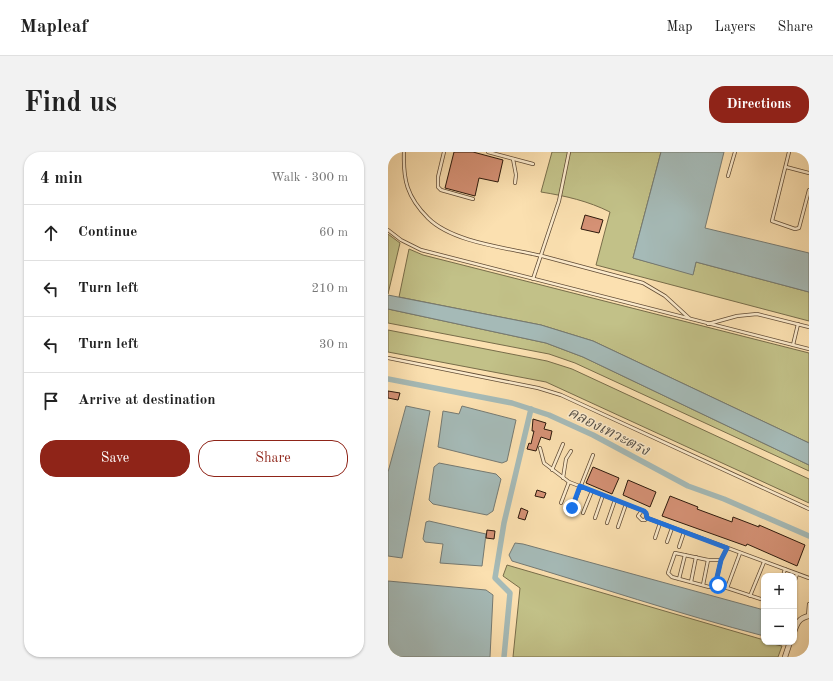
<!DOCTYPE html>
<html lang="en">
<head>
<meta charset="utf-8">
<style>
	:root { --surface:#fff; --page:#f2f2f2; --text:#222; --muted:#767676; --line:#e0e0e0; --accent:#8f2418 }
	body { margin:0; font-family:"Old Standard TT","Noto Serif Thai",serif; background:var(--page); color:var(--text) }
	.controls { position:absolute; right:12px; bottom:12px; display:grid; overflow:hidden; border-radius:8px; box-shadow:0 1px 3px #0004 }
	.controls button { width:36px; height:36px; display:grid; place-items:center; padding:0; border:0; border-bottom:1px solid var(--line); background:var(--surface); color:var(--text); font:20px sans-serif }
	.stop { position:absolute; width:12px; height:12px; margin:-9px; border:3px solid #1a73e8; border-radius:50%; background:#fff }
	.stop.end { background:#1a73e8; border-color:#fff; box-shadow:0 1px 4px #0008 }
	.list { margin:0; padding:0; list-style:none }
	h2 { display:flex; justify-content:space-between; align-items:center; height:52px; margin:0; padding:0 16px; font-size:17px }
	h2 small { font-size:13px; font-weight:400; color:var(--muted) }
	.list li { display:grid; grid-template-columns:26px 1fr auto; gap:12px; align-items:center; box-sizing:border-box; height:56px; padding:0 16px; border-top:1px solid var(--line) }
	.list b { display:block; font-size:15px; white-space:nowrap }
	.list em { font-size:13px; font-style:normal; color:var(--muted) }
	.actions { display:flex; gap:8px; padding:12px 16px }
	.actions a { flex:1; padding:9px 0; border:1px solid var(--accent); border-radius:16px; text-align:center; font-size:14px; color:var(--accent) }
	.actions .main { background:var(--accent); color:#fff }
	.icon { flex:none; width:22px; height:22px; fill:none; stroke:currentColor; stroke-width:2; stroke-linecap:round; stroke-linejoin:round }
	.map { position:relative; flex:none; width:421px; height:505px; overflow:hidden; border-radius:16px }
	header { display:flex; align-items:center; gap:24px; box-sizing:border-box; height:56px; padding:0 20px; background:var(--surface); border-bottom:1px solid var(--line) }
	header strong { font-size:19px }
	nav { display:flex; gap:22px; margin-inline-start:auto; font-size:14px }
	.intro { display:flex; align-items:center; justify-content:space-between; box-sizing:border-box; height:96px; padding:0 24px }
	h1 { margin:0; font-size:28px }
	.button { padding:10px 18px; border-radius:16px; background:var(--accent); color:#fff; font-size:14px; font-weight:700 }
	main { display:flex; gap:24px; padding:0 24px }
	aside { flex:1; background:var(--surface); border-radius:16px; box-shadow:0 1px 3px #0004 }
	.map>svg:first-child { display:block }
	.green { fill:#c2c188; stroke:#786d4a }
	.water { fill:#a5bab7; stroke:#757a73 }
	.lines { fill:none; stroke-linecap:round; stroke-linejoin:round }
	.canal { stroke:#a5bab7; stroke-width:5.5 }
	.building { fill:#d59175; stroke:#2d190c }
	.lane-casing { stroke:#604b35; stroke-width:4 }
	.street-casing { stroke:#604b35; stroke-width:6 }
	.lane { stroke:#fcebcc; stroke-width:2.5 }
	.street { stroke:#fcebcc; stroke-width:4.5 }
	.route { stroke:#1a73e8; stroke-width:5 }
	.labels { text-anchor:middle; stroke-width:3; stroke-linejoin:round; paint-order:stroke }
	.water-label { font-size:15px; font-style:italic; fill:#575148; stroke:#fcebcc }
</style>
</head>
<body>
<header>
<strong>Mapleaf</strong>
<nav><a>Map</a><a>Layers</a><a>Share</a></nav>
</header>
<div class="intro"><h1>Find us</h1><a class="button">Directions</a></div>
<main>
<aside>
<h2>4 min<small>Walk · 300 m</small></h2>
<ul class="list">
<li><svg class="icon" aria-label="ahead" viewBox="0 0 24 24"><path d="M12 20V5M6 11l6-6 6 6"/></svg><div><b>Continue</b></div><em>60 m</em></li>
<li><svg class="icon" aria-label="left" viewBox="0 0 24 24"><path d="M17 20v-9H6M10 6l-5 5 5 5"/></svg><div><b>Turn left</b></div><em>210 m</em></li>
<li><svg class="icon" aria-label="left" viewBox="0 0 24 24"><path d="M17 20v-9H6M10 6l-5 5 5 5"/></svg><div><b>Turn left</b></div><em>30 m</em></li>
<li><svg class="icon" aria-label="arrive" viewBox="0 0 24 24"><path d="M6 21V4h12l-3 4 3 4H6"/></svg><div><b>Arrive at destination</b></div></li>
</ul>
<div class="actions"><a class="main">Save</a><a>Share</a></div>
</aside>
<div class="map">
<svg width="421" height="505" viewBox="0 0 421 505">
	<rect width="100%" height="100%" fill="#fbe0b0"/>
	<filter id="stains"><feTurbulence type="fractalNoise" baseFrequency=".005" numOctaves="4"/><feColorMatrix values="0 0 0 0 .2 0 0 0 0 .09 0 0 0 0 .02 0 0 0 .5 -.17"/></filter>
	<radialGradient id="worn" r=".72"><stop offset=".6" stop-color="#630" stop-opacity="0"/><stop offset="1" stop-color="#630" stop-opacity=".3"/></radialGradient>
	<g class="green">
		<path d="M 164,0 L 273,0 L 245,106 L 305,122 L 308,110 L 421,140 L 421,169 L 208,113 L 222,60 C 200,49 178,44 153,40 Z"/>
		<path d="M 0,82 L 12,91 L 0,142 Z"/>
		<path d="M 21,97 L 35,103 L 421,201 L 421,291 L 205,189 L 153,173 L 11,145 Z"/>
		<path d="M 0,157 L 158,191 L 195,205 L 421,313 L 421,319 L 187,211 L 161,202 L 0,171 Z"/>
		<path d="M 0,178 L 159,209 L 184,217 L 421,327 L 421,351 L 158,230 L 0,200 Z"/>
		<path d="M 119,413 L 376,488 L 376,490 L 394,494 L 390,505 L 125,505 L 132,436 L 115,424 Z"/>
	</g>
	<g class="water">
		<path d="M 273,0 L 336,0 L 317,76 L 421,101 L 421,140 L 308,110 L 305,123 L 245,106 Z"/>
		<path d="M 0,143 L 153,173 L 205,189 L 421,291 L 421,313 L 195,205 L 158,191 L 0,157 Z"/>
		<path d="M 18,254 L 42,259 L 14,406 L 0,404 L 0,320 Z"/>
		<path d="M 74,254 L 128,268 L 119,309 L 114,311 L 50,295 L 55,259 L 71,262 Z"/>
		<path d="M 51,311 L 108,322 L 113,327 L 105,359 L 99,363 L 45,352 L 41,348 L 46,315 Z"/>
		<path d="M 41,369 L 98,382 L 94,414 L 52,411 L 55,392 L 37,390 L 35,387 L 38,370 Z"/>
		<path d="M 127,391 L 135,392 L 376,458 L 376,484 C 291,462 208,434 124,409 L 121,403 Z"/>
		<path d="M 0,429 L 98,438 L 105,443 L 102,505 L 0,505 Z"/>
	</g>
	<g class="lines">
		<g class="canal">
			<path d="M 0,227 L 124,251 L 161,263 L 205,283 L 300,334 L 336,347 L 421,384"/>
			<path d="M 116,505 L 122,441 L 107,426 L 116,371 L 143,257"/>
		</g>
	</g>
	<g class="building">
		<path d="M 66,0 L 85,0 L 115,8 L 110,30 L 91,26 L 87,44 L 57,36 Z"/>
		<path d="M 197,63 L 215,68 L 211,81 L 193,77 Z"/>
		<path d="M 0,239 L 12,241 L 10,248 L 0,246 Z"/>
		<path d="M 145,267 L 158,271 L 156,277 L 164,279 L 162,288 L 153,285 L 148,299 L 139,297 L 141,291 L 143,292 L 146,279 L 144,279 Z"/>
		<path d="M 205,315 L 231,326 L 224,342 L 198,331 Z"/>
		<path d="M 240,328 L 268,340 L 262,355 L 235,343 Z"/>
		<path d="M 149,338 L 158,341 L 156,346 L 147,344 Z"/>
		<path d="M 282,344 L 310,355 L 309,357 L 344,370 L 345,365 L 371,375 L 371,373 L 417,393 L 409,414 L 359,392 L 358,394 L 274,364 Z"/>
		<path d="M 133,356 L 140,359 L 137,368 L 130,366 Z"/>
		<path d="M 99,378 L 107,379 L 106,387 L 98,386 Z"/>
	</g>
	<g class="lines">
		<g class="lane-casing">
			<g id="lane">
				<path d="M 16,0 C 15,28 19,45 40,66 C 65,91 121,96 154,104 C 188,113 221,122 255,131 L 277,144 L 301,166"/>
				<path d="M 56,0 L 50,25 L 50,35 L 53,38 L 85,47"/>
				<path d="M 100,0 L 145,12"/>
				<path d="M 401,0 L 384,69 L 407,77 L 411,76 L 421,38"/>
				<path d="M 125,7 L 128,23 L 127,31"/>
				<path d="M 398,15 L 421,21"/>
				<path d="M 340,24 L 347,0"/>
				<path d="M 0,78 L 13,88 L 33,98 L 421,197"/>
				<path d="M 145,127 L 171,49 L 181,0"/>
				<path d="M 320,172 L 349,164 L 369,162 L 421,175"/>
				<path d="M 405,193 L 410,172"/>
				<path d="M 0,206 L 150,236 L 173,243 L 421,357"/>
				<path d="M 152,296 L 156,311 L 181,330 L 256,359 L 259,363 L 257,368 L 254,368 L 250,364 L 253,360"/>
				<path d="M 164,318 L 175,292"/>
				<path d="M 175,326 L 178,307 L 183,299"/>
				<path d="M 173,351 L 181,330"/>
				<path d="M 184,356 L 205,303"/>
				<path d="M 195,361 L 204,339"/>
				<path d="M 207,366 L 215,343"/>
				<path d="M 259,366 L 421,426"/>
				<path d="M 219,371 L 227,348"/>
				<path d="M 230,375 L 238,352"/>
				<path d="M 267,386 L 272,371"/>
				<path d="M 279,390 L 284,376"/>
				<path d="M 291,395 L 296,380"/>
				<path d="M 339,396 L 333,408 L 320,408 L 287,401 L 280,421 L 284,425 L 321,435 L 330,433 L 376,448"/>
				<path d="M 395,424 L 397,417"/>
				<path d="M 291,427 L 297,403"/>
				<path d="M 303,430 L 308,405"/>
				<path d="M 406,431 L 409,422"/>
				<path d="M 315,433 L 320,408"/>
				<path d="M 327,434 L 333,408"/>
				<path d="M 339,436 L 352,401"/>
				<path d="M 362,444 L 376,410"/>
				<path d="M 420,464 L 421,452"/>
			</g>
		</g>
		<g class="street-casing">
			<g id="street">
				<path d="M 406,480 C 409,471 411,466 421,464"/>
				<path d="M 397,505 L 402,490"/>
				<path d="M 421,505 L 421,504"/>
			</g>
		</g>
		<use href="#lane" class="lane"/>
		<use href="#street" class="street"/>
	</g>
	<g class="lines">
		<path class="route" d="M 184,356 L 192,334 L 256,359 L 258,361 L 259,366 L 339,396 L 333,408 L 327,434 L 330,433"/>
	</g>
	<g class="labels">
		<g class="water-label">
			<text transform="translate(221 279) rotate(27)" y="5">คลองเทวะตรง</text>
		</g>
	</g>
	<rect width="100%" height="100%" filter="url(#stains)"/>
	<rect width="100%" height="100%" fill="url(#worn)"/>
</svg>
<div class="controls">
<button>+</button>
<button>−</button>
</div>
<div class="stop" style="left:330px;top:433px"></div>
<div class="stop end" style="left:184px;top:356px"></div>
</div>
</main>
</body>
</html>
